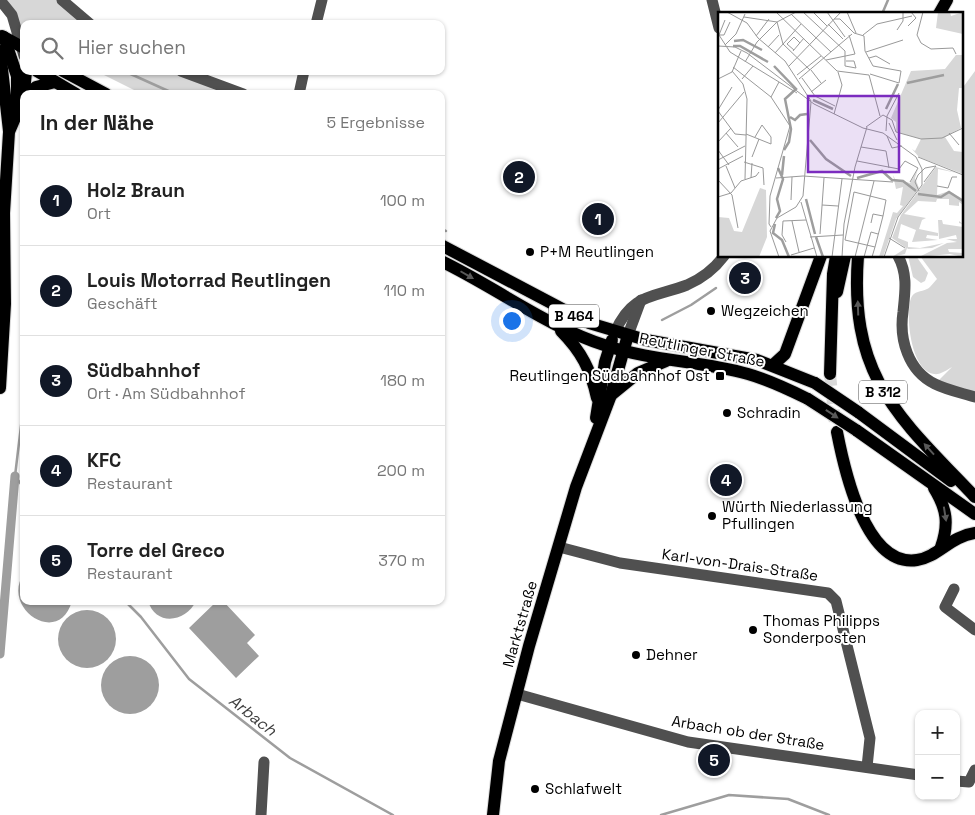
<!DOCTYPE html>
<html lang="de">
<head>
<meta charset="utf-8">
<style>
	:root { --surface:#fff; --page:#f6f6f6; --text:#222; --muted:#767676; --line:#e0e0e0; --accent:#111827 }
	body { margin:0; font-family:"Space Grotesk",sans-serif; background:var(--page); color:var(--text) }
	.controls { position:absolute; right:15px; bottom:15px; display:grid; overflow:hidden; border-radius:10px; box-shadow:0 1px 4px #0004 }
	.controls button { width:45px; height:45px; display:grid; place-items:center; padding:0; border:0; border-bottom:1px solid var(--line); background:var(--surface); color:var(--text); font:25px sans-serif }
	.you { position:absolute; left:511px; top:320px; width:18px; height:18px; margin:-12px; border:4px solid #fff; border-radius:50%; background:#1a73e8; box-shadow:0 0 0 8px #1a73e833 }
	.badge { display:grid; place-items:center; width:32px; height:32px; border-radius:50%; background:var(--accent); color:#fff; font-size:16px; font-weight:700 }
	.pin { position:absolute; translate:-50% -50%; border:2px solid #fff; box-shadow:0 1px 5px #0006 }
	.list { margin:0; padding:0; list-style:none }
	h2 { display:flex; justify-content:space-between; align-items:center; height:65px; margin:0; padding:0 20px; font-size:21px }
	h2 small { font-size:16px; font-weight:400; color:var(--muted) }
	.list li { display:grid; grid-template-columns:32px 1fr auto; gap:15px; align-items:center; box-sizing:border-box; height:90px; padding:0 20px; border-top:1px solid var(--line) }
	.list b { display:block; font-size:19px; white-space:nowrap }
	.list p { margin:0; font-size:16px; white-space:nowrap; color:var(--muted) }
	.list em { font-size:16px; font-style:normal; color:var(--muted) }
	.icon { flex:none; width:28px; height:28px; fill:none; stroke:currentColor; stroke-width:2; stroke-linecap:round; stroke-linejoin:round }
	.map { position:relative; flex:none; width:975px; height:815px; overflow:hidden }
	.search { position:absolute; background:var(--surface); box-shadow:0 1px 4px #0004; left:20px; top:20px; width:425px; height:55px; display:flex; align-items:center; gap:12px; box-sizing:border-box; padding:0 18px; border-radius:10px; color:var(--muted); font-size:19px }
	.panel { position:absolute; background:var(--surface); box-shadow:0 1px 4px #0004; left:20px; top:90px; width:425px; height:515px; border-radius:10px }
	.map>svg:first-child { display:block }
	.green { fill:#d7d7d7 }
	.water { fill:#9e9e9e }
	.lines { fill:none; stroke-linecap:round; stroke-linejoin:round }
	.stream { stroke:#9e9e9e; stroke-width:2.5 }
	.canal { stroke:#9e9e9e; stroke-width:9 }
	.major-tunnel { stroke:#d9d9d9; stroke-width:12; stroke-dasharray:12 6; stroke-linecap:butt }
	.major-casing { stroke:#dbdbdb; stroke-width:14 }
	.minor { stroke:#505050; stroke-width:11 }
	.major { stroke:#000; stroke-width:12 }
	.major-bridge-casing { stroke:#dbdbdb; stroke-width:14; stroke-linecap:butt }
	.major-bridge { stroke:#000; stroke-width:12 }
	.oneway { fill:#595959 }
	.poi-dot { fill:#000; stroke:#fff; stroke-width:2 }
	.labels { text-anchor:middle; stroke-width:4; stroke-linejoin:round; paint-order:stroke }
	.shield { fill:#fff; stroke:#4c4c4c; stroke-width:1 }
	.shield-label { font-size:14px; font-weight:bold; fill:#000 }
	.poi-label { font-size:15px; fill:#000; stroke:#fff; text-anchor:start }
	.street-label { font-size:15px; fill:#000; stroke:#fff }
	.water-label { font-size:16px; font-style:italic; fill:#3f3f3f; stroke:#fff }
	.inset-river { fill:none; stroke:#9e9e9e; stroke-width:2.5 }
	.inset-road { fill:none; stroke:#999; stroke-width:1 }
	.view { fill:#7b2cbf; fill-opacity:0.15; stroke:#7b2cbf; stroke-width:2.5 }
	.inset-edge { fill:none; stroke:#000; stroke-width:2.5 }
</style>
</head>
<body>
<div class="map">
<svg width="975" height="815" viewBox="0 0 975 815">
	<rect width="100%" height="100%" fill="#fff"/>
	<g class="green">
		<path d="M 1,0 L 57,0 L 85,24 L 24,24 L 24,36 Z"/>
		<path d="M 96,71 L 180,71 L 235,94 L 142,94 Z"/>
		<path d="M 975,71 L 975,396 L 936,383 L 952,367 C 947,370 940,375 934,374 C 911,371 905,316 911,298 C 914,291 921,292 927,289 C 930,288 934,282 937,279 L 920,256 L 961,256 L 961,90 Z"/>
		<path d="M 908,256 L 916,256 L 928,273 L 925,281 L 921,283 L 913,277 Z"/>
	</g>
	<g class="water">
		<path d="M 24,573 L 24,601 L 72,601 C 59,648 0,608 24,573 Z"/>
		<path d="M 148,601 L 196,601 C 186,622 156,627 148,601 Z"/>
		<path d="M 217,601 L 223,601 L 255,635 L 247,643 L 259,656 L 236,678 L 189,628 Z"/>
		<circle cx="87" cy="639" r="29"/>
		<circle cx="130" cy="685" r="29"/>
	</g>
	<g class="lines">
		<g class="stream">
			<path d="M 882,14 L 888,0"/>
			<path d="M 124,71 L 175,94"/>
			<path d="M 441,229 L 446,231"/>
			<path d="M 662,320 L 691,305 L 716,288"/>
			<path d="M 24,401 L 15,476 L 24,488"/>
			<path d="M 125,601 L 141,617 L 189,679 L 290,758 L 393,815"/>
			<path d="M 661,815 L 729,795 L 788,799 L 829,815"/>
		</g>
		<path class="canal" d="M 0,654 L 15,476"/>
		<path class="major-tunnel" d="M 830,374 L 835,424"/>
		<g class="major-casing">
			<g id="major">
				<path d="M 939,14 L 947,0"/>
				<path d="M 2,36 L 24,48"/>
				<path d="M 4,37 L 17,76 L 17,108"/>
				<path d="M 0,51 L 9,131"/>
				<path d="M 37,71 L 76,94"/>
				<path d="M 63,71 L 106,94"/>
				<path d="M 24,94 L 26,71"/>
				<path d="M 28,94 L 36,87 L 55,82"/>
				<path d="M 441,245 L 589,323 L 646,340 L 757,360 L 815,383"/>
				<path d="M 858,256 C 849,378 898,416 975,497"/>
				<path d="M 441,261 C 497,288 547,327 607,346 C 653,361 702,361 748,374 C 769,380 788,389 808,399"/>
				<path d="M 837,292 L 845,256"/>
				<path d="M 561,331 C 581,351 591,370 597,398"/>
				<path d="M 773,365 L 785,354 L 821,256"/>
				<path d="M 830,374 L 833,274 L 836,256"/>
				<path d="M 0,388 L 5,304 L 4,213 L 9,132 L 24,97"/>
				<path d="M 611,395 L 638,373 L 666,361"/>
				<path d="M 858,412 L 951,481"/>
				<path d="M 596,418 L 605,362 L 612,340"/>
				<path d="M 856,430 L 975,514"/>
				<path d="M 837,432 C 844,468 865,568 917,560 C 938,557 951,536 975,533"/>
				<path d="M 934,488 C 947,509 949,524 941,547"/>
				<path d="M 493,815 L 499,761 L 529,646 L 576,487 L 611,395 L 628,335"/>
			</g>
		</g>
		<g class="minor">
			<path d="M 0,0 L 12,15 L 24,56"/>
			<path d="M 62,0 L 90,24"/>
			<path d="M 712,0 L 719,28"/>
			<path d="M 316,24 L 322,0"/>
			<path d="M 181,71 L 243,94"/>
			<path d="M 299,94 L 304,71"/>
			<path d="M 898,256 C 908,274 905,292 903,312 C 899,339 908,371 935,384 C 947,390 962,393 975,397"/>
			<path d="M 615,332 C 632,293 653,298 687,285 C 701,279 715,268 724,256"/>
			<path d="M 628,335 L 641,300"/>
			<path d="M 559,547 L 620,563 L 828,593 L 836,601 L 870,738 L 867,767"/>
			<path d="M 954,589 L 945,607 L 975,630"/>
			<path d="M 517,694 L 688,742 L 919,775"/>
			<path d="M 956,781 L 969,782 L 975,770"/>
			<path d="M 261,815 L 264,762"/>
		</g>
		<use href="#major" class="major"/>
		<g class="major-bridge-casing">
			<g id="major-bridge">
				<path d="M 815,383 L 858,412"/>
				<path d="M 808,399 L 856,430"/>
			</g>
		</g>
		<use href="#major-bridge" class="major-bridge"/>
	</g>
	<defs><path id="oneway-solid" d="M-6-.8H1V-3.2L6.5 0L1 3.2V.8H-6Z" transform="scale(1.25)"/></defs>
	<g class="oneway">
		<use href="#oneway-solid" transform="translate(467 275) rotate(30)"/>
		<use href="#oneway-solid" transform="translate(858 308) rotate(-92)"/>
		<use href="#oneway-solid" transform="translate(832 414) rotate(34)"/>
		<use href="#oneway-solid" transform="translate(929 449) rotate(-132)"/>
		<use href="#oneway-solid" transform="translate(945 514) rotate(81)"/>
	</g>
	<g class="poi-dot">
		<circle cx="530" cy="252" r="5"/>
		<circle cx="711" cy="311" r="5"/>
		<rect x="715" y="371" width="10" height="10" rx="2.5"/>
		<circle cx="727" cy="413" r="5"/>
		<circle cx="712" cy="516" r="5"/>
		<circle cx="753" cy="630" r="5"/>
		<circle cx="636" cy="655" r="5"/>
		<circle cx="535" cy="789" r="5"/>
	</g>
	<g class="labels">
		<g class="shield">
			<rect x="549" y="304.5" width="50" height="23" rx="4"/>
			<rect x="859" y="380.5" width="48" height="23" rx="4"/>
		</g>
		<g class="shield-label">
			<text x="574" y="321">B 464</text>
			<text x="883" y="397">B 312</text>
		</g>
		<g class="poi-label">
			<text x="540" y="257">P+M Reutlingen</text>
			<text x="721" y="316">Wegzeichen</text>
			<text x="710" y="381" text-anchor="end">Reutlingen Südbahnhof Ost</text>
			<text x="737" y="418">Schradin</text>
			<text x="722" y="512">Würth Niederlassung<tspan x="722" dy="17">Pfullingen</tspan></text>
			<text x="763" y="626">Thomas Philipps<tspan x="763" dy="17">Sonderposten</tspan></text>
			<text x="646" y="660">Dehner</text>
			<text x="545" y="794">Schlafwelt</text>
		</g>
		<g class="street-label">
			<text transform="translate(702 350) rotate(11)" y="5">Reutlinger Straße</text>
			<text transform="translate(740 565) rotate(8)" y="5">Karl-von-Drais-Straße</text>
			<text transform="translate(520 624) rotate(-74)" y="5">Marktstraße</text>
			<text transform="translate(748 733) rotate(9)" y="5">Arbach ob der Straße</text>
		</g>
		<g class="water-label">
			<text transform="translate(253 715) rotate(38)" y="6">Arbach</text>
		</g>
	</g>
	<g transform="translate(718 12)">
		<rect width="245" height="245" fill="#fff"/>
		<path d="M 220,0 L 232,0 L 233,4 L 245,0 L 245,22 L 218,16 ZM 238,43 L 245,43 L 245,76 L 241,76 L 239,98 L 243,116 L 227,125 L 236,139 L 245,140 L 245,162 L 201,145 L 194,137 L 197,139 L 203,127 L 178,120 L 178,110 L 173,106 L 193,59 L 227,57 ZM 218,155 L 239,161 L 220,157 L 219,183 L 231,179 L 245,187 L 245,193 L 241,190 L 241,209 L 245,212 L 241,211 L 241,194 L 231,193 L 231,187 L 219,187 L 218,190 L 200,189 L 186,202 L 208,206 L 204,208 L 201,217 L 220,221 L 220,224 L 209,223 L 208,226 L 220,228 L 194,230 L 198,218 L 183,212 L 180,226 L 190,230 L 190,235 L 202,236 L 226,231 L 214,236 L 190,237 L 189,236 L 187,242 L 174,245 L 188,236 L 174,226 L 183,203 ZM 200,157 L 197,166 L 201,176 L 178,207 L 165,245 L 161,245 L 175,200 L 179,201 L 185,194 L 182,193 L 185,175 L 178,177 L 175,163 L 177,167 L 192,171 ZM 42,176 L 48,178 L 49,225 L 41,245 L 0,245 L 0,205 L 11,206 L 16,219 L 24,220 ZM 220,208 L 224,208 L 225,212 L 245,215 L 245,237 L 230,237 L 231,240 L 245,241 L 245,245 L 232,242 L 201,245 L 229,231 L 239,230 L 228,227 L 239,227 L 238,223 L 221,227 Z" fill="#d7d7d7"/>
		<path class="inset-river" d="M 16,29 L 25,28 L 44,38M 15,34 L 22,34 L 50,50M 56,54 L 78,77 L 67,87 L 73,117 L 71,130 L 66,138M 189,71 L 226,63M 95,88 L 115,97M 168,97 L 180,72M 72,105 L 77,108 L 82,103 L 89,102M 92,128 L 108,147 L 133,164M 64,163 L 66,144M 139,166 L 164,159 L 174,168 L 185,169 L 198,179M 200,182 L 223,185 L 231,180 L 245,189M 88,187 L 97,222M 58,206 L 62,199 L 59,187 L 65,167 L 60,156M 57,212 L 55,221 L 64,228 L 71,245M 98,225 L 105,245"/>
		<path class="inset-road" d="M 9,0 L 29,11 L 40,26 L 67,49 L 93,89M 58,0 L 119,59 L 151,63M 85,0 L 127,39 L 127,54 L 138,56 L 136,49 L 128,49M 95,0 L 109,14M 109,0 L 127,25M 129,0 L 138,21M 205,0 L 199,23 L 203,31 L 213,37 L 235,36 L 238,42M 73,2 L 113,40M 26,5 L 59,10M 116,7 L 122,7 L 136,21 L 146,24 L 147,39 L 155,54M 59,10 L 65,32 L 92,58M 110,12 L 125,27M 190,14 L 198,6 L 193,0M 179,18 L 185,9 L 185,0M 1,23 L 12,40 L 79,81M 1,23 L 6,23 L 12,10M 1,23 L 7,8M 145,23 L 159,12 L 194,4M 38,24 L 51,7M 7,33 L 18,22 L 27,2M 0,34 L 17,35 L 29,41 L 96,92 L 145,116 L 165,121 L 198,145 L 204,157 L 204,173 L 180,205 L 166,245M 50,35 L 61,23M 76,38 L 69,32 L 76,25 L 82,31M 75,39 L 86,26M 148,40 L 185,28M 57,41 L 83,12M 151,46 L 158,44 L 172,52M 108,48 L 137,42 L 131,23M 27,50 L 39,30 L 59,10 L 78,0M 71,54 L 123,0M 15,55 L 53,85 L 72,114 L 52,184 L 51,212 L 53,215M 93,58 L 103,71M 14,59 L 25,72 L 29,87 L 27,167M 152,62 L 181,71 L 183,59 L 155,54M 79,63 L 103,44M 151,63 L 162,104M 84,66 L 97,84 L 117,94M 0,67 L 14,60 L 23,39M 24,67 L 35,54M 81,67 L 134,22M 245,79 L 245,101M 93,80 L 108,68M 53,85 L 61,70M 0,98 L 14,75M 0,99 L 17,122 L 28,123M 116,102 L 124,73 L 120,60M 0,111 L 26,80M 171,111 L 179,128M 148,115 L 165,103 L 174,108 L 178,120 L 203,127 L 224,126 L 245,116M 168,119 L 169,104 L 181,81M 8,121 L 20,135M 231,121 L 241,133M 28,122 L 53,132 L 53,125 L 44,113 L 37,125M 169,124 L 174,136 L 184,134M 0,130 L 13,116M 143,135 L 168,139 L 171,156M 0,138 L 11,153M 34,145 L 41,127M 200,145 L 245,163M 0,148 L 27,134M 139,149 L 181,157 L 187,149 L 200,156 L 192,170M 26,150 L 45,156 L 46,173M 8,154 L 17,176M 0,157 L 25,144M 33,166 L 34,151M 58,166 L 85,164 L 175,170M 0,168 L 14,183 L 20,216M 206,170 L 218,154M 219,174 L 230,176 L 234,165 L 239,165M 201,179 L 197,170 L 200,163 L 207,156 L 218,154M 0,185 L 13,181 L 23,169 L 38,164 L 41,160M 73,188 L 74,165M 83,190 L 99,245M 104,193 L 120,194M 74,209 L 81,240M 153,211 L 155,202 L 165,204M 102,222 L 106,166M 92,225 L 125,223M 171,226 L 187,236M 68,230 L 64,223 L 65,209 L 88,208M 73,243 L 96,236M 61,245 L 52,219 L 59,206 L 78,195 L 85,184 L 93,90M 114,245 L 124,167M 124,245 L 126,212 L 137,155 L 149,115M 137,245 L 156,169M 146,245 L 153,220 L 160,222M 154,245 L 157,235 L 165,204 L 168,188 L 136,180 L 127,228 L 157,235"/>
		<path class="view" d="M 90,84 L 181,84 L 181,160 L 90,160 Z"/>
		<rect width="245" height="245" class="inset-edge"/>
	</g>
</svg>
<div class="controls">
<button>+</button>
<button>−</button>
</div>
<div class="you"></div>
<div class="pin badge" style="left:598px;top:219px">1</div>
<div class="pin badge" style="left:519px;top:177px">2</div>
<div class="pin badge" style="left:745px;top:278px">3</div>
<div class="pin badge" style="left:726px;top:480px">4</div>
<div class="pin badge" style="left:714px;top:760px">5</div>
<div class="search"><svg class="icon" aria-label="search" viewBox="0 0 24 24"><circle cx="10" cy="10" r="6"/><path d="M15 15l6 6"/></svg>Hier suchen</div>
<section class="panel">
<h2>In der Nähe<small>5 Ergebnisse</small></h2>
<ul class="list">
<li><span class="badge">1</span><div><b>Holz Braun</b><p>Ort</p></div><em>100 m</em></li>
<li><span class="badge">2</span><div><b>Louis Motorrad Reutlingen</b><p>Geschäft</p></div><em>110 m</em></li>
<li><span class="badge">3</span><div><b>Südbahnhof</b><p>Ort · Am Südbahnhof</p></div><em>180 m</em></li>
<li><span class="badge">4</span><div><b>KFC</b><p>Restaurant</p></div><em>200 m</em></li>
<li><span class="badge">5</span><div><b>Torre del Greco</b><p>Restaurant</p></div><em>370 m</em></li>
</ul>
</section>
</div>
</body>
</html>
